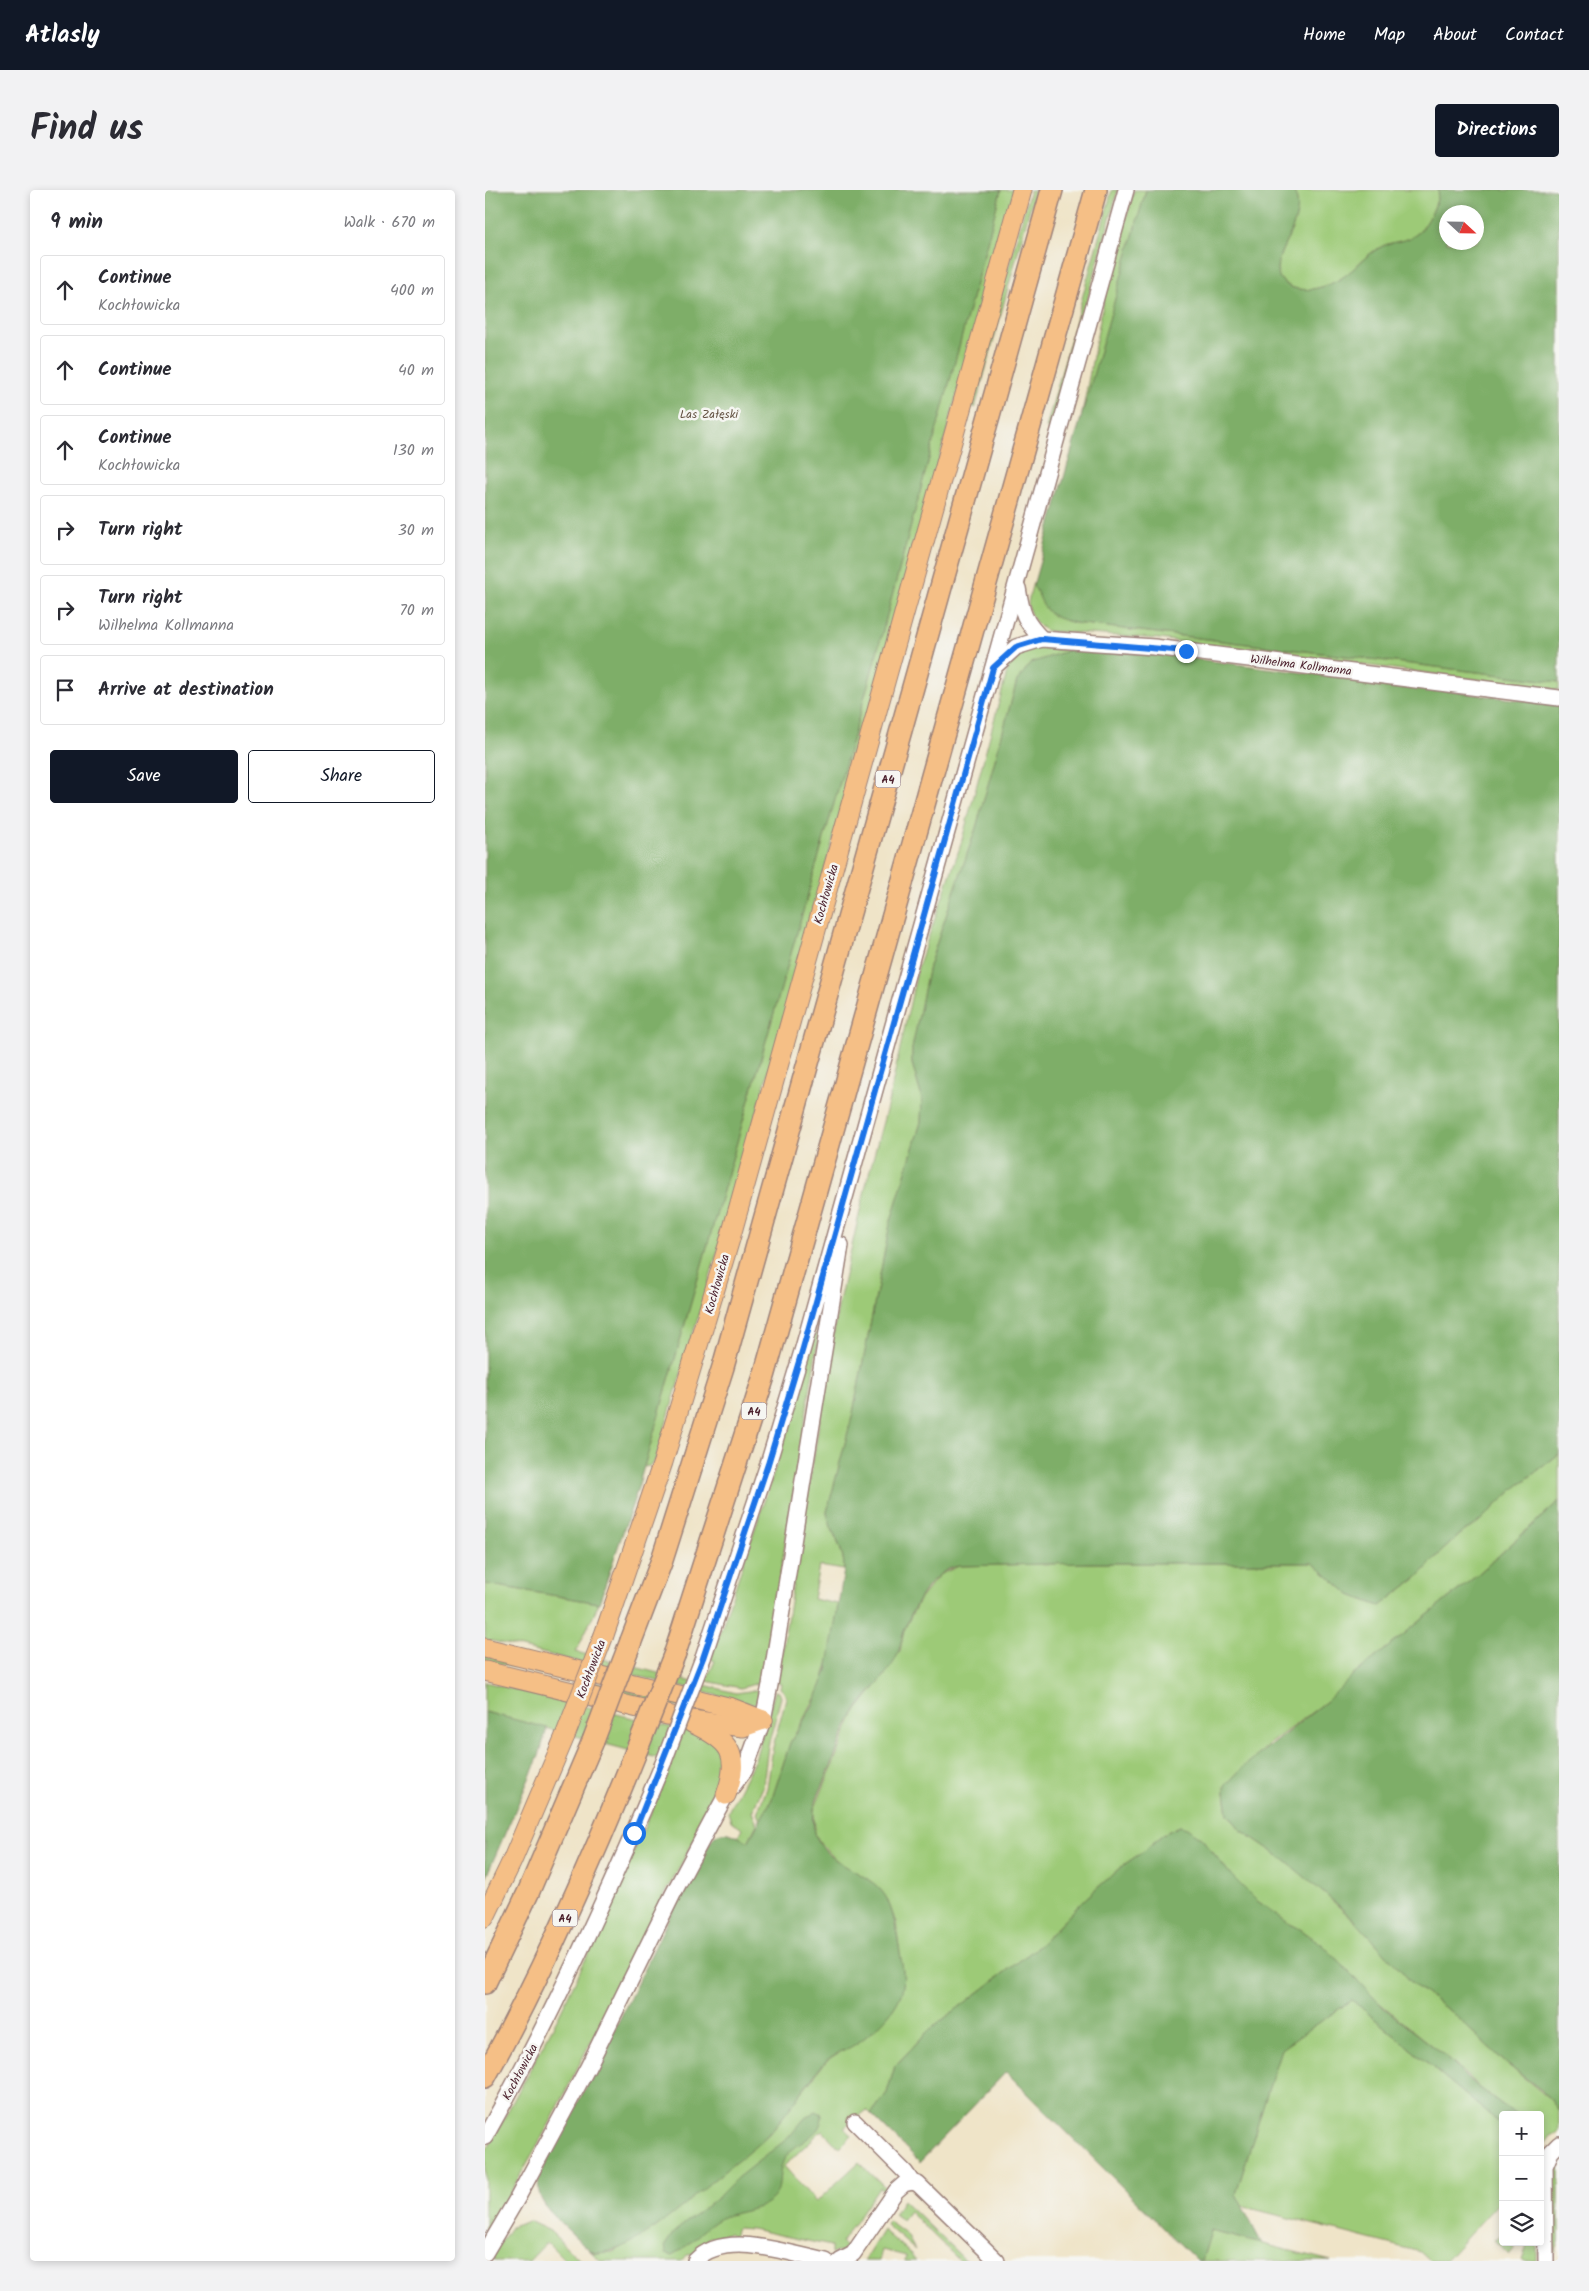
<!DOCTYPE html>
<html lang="en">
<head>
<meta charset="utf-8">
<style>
	:root { --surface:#fff; --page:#f2f2f3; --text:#2b2b33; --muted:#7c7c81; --line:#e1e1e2; --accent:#111827 }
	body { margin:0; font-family:Kalam,sans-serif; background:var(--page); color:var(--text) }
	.controls { position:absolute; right:15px; bottom:15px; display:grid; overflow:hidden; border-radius:5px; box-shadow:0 2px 8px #0003 }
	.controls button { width:45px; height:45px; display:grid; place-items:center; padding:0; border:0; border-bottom:1px solid var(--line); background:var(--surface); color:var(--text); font:25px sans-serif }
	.compass { position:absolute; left:954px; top:15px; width:45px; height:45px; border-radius:50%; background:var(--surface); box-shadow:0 2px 8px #0003; rotate:112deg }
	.stop { position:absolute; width:15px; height:15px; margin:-11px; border:4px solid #1a73e8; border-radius:50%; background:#fff }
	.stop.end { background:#1a73e8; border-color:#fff; box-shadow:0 1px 5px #0008 }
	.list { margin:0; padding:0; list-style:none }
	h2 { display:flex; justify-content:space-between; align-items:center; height:65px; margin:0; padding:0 20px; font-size:21px }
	h2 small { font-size:16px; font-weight:400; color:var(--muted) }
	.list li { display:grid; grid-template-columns:32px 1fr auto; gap:15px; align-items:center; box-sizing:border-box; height:70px; margin:0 10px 10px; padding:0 10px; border:1px solid var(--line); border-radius:5px }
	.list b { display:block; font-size:19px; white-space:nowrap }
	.list p { margin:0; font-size:16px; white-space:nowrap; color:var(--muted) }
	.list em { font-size:16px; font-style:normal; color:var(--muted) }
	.actions { display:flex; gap:10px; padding:15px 20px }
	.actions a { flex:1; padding:11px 0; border:1px solid var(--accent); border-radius:5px; text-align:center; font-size:18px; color:var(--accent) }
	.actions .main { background:var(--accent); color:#fff }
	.icon { flex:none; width:28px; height:28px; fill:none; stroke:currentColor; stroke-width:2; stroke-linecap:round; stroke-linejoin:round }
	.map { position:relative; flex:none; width:1074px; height:2071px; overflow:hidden; border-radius:5px }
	header { display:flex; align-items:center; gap:30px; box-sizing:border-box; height:70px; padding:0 25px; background:var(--accent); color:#fff }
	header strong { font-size:24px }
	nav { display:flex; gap:28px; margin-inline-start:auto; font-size:18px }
	.intro { display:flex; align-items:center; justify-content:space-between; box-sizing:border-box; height:120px; padding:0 30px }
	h1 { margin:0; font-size:35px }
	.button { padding:12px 22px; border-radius:5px; background:var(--accent); color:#fff; font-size:18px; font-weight:700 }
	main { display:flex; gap:30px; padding:0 30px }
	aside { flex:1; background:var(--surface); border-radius:5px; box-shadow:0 2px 8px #0003 }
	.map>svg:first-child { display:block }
	.green { fill:#9dca77; stroke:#747451 }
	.forest { fill:#7eae68; stroke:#64664a; fill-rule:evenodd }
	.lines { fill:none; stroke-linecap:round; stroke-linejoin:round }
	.minor-casing { stroke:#9c827a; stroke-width:18 }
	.major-casing { stroke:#9c827a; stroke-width:21 }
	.highway-casing { stroke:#9c827a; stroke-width:24 }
	.minor { stroke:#fff; stroke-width:15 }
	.major { stroke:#f5bf86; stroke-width:19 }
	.highway { stroke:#f5bf86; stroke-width:21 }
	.minor-bridge-casing { stroke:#9c827a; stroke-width:18; stroke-linecap:butt }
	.major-bridge-casing { stroke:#9c827a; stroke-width:21; stroke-linecap:butt }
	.highway-bridge-casing { stroke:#9c827a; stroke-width:24; stroke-linecap:butt }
	.minor-bridge { stroke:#fff; stroke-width:15 }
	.major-bridge { stroke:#f5bf86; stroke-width:19 }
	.highway-bridge { stroke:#f5bf86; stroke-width:21 }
	.route { stroke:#1a73e8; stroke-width:6 }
	.labels { text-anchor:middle; stroke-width:5; stroke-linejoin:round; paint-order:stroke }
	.shield { fill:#f6f6f2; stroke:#7e6067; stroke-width:1 }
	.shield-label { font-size:11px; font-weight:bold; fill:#4a1f2b }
	.park-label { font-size:12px; fill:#635242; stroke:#f6f6f2 }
	.street-label { font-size:12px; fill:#4a1f2b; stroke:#f6f6f2 }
</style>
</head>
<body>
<header>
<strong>Atlasly</strong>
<nav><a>Home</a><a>Map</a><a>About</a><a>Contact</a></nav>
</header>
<div class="intro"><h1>Find us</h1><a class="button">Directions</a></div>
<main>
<aside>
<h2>9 min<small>Walk · 670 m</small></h2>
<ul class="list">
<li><svg class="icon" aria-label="ahead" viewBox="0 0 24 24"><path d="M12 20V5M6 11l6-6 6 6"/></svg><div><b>Continue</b><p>Kochłowicka</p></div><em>400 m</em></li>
<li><svg class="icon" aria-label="ahead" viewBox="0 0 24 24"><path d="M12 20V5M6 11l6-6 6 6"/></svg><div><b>Continue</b></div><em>40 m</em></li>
<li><svg class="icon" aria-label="ahead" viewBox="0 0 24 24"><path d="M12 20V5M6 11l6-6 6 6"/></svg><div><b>Continue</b><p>Kochłowicka</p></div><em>130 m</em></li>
<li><svg class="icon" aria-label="right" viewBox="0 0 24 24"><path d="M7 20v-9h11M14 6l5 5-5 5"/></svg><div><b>Turn right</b></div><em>30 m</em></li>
<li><svg class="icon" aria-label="right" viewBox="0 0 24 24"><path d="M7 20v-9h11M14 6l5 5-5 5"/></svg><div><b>Turn right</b><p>Wilhelma Kollmanna</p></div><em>70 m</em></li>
<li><svg class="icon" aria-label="arrive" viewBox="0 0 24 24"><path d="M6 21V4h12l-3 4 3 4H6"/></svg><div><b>Arrive at destination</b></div></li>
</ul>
<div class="actions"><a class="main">Save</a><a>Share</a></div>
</aside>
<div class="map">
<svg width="1074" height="2071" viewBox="0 0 1074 2071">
	<rect width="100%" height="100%" fill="#f6f6f2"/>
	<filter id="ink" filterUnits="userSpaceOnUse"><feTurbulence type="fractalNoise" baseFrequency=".02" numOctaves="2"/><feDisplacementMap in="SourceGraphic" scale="10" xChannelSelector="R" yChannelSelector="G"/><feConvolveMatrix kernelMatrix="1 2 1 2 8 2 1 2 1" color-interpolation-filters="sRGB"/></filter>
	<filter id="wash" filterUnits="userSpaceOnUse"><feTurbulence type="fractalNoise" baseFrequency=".0096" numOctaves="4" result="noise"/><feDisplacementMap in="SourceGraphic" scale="20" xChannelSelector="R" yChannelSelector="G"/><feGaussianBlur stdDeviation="1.12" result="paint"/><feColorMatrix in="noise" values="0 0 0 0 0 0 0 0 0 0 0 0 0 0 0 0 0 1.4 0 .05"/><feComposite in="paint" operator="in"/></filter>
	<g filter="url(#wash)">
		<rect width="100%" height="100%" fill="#efe4c8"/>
		<g class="green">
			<path d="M 516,0 L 529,0 L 240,1037 L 170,1271 L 164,1276 L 159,1277 L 388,477 Z"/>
			<path d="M 545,0 L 550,0 L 490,218 L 485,215 Z"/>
			<path d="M 627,0 L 633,0 L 566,240 L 561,238 Z"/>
			<path d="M 649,0 L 661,0 L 596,229 L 619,109 Z"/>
			<path d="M 808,0 L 954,0 C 952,14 945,30 935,41 C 924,53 907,50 894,58 C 879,66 869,80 856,89 C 840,98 814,106 798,92 C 776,72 827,30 808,0 Z"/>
			<path d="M 548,392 C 563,420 558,423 590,433 L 1074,492 L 1074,500 L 674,449 L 563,441 C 557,439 555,436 550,431 C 539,417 544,409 548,392 Z"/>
			<path d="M 546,458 L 585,460 L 546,473 L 532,491 L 491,638 L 444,776 L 427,859 L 427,874 L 437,908 L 436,932 L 405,1034 L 368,1223 L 342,1322 C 345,1343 360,1358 359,1380 L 334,1376 L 328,1409 L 353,1414 L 346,1464 L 336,1498 L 305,1553 L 287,1609 L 275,1631 L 272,1623 L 282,1598 L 288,1557 L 301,1508 L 299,1502 L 295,1498 L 296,1493 L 292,1492 L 354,1111 L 382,991 L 403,913 L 433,777 L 475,657 L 524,475 L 531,465 Z"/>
			<path d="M 333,1143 L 334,1145 L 278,1490 L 274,1490 L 273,1493 L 256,1498 L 221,1491 L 230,1471 L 226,1469 L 295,1264 L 330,1144 Z"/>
			<path d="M 1074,1264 L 1074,1311 L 991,1386 L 866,1487 L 842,1511 L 784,1554 L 740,1602 L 743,1624 L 756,1640 L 797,1668 L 829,1694 L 876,1737 L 929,1795 L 966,1822 L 1022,1874 L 1065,1909 L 1074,1922 L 1074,1942 L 1066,1946 L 1060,1954 L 1055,1944 L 1055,1925 L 1031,1925 L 996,1899 L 959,1865 L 887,1807 L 839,1756 L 815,1739 L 803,1733 L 771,1710 L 746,1685 L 717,1649 L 695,1636 L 678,1644 L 659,1661 L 637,1676 L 599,1710 L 554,1756 L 443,1841 L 410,1876 L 402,1903 L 386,1924 L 382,1920 L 359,1938 L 367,1945 L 354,1958 L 337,1940 L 299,1976 L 331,2012 L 374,1972 L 403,2000 L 402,2002 L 394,1997 L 356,2053 L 361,2057 L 357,2062 L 346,2063 L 346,2056 L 267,2039 L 252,2038 L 249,2047 L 244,2043 L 223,2048 C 220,2058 212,2065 202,2065 L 197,2071 L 116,2071 L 104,2060 L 110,2063 L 128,2062 L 171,2037 L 284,1944 L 342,1870 L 388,1841 L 407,1820 L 418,1789 L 411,1733 L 405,1717 L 396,1701 L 377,1687 L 356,1675 L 336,1654 L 330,1644 L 329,1620 L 369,1524 L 399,1486 L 415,1461 L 419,1440 L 434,1410 L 454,1385 L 474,1376 L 602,1373 L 828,1373 L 865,1405 L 895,1416 L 933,1387 L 957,1361 L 979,1341 L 989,1336 L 1030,1298 Z"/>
			<path d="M 0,1394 L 114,1413 L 91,1462 L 251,1503 L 277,1499 L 273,1512 L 267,1514 L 0,1449 Z"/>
			<path d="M 0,1466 L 245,1525 L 233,1526 L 0,1470 Z"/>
			<path d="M 0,1492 L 222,1546 L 238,1558 L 241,1590 L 168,1727 L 66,1931 L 0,2047 L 0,1964 L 74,1825 L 114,1741 L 188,1572 L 0,1522 Z"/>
			<path d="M 290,1501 L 294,1502 L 296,1507 L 283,1556 L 278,1597 L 267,1622 L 272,1634 L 263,1652 L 253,1647 L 257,1639 L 246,1631 L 243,1622 L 270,1569 Z"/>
			<path d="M 867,1810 L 1018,1936 L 1018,2008 L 960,2071 L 945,2071 L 935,2062 L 757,2016 L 751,2004 L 796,1858 Z"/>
			<path d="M 1074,1969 L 1074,2051 L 1070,2063 L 1068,1986 Z"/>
			<path d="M 418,2010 L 481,2071 L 475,2071 L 424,2021 L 417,2030 L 409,2024 Z"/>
			<path d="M 44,2031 L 65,2041 L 96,2071 L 81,2071 L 62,2052 L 44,2071 L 10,2071 L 7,2066 L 26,2037 Z"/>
			<path d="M 403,2031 L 422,2045 L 430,2060 L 401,2035 Z"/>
			<path d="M 398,2040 L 427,2065 L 431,2071 L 420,2071 L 421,2066 L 397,2060 L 394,2071 L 379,2071 Z"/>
			<path d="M 726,2041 L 846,2071 L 717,2071 Z"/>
			<path d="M 1018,2045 L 1018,2052 L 1030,2052 L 1029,2059 L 1024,2065 L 1009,2050 Z"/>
			<path d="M 1042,2052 L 1052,2052 L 1052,2071 L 1039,2071 L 1037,2069 L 1041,2059 Z"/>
		</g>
		<g class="forest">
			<path d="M 0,0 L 516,0 L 388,477 L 152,1301 L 114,1413 L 0,1394 Z"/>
			<path d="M 661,0 L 808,0 C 828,32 775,71 798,92 C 813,106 840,98 855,89 C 869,81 879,66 894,58 C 907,50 924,53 935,41 C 945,30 952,14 954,0 L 1074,0 L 1074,492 L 590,433 C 579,430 567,428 560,418 C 555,411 554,403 548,396 ZM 962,22 L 992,22 L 992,52 L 962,52 Z"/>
			<path d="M 585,460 L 671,464 L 1074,515 L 1074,1264 L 1030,1298 L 989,1336 L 979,1341 L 957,1361 L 933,1387 L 895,1416 L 865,1405 L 828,1373 L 602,1373 L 474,1376 C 446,1380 428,1417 419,1441 C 415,1453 415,1464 407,1475 C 396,1492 381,1506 370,1522 C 359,1540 352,1562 344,1581 C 339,1594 331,1607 329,1620 C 328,1627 328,1637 330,1643 C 341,1678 384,1679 401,1707 C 409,1723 411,1739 414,1756 C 416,1770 420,1784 418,1797 C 414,1821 384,1847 364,1858 C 355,1862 347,1865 340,1872 C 321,1894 306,1919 286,1941 C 272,1957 253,1970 237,1983 C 207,2007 149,2065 110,2063 C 101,2058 64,2023 59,2014 C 53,2005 52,1994 55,1984 L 110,1880 L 194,1707 L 227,1649 C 238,1636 251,1646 263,1652 L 287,1609 L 305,1553 L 329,1513 L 342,1481 L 359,1380 C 360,1356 345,1343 342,1322 L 368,1223 L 405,1034 L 436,932 L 437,908 L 427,873 L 427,859 L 444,776 L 491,638 L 532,491 L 546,473 Z"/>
			<path d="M 1074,1311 L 1074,1922 L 1065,1909 L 1056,1900 L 1022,1874 L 966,1822 L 929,1795 L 876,1737 L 853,1715 L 797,1668 L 756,1640 L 743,1624 L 740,1602 L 740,1596 L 758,1577 L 842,1511 L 866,1487 L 991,1386 Z"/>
			<path d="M 0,1522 L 62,1538 L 54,1566 L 0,1689 Z"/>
			<path d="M 695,1636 L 702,1638 L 717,1649 L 746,1685 L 771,1710 L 803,1733 L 815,1739 L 839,1756 L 898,1817 L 959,1865 L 983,1889 L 1031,1925 L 1018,1925 L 1018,1936 L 867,1810 L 796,1859 L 751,2004 L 777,2054 L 726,2041 L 717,2071 L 712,2071 L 521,1882 L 435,1972 L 386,1924 L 402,1903 L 410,1876 L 443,1841 L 554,1756 L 599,1710 L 637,1676 L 659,1661 L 678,1644 Z"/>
			<path d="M 331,1921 L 337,1924 C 338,1946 314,1950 302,1965 C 289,1982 300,1999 286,2010 C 272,2022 253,2020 236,2028 C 217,2037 207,2055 188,2065 L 181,2063 L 180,2055 L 189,2042 L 231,2009 L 252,1988 L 303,1948 L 320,1928 Z"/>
		</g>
	</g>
	<g filter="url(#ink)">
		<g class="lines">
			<g class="minor-casing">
				<g id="minor">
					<path d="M 533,398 C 537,423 539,431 557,449"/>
					<path d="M 508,478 L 531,457 L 557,449 L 669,457 L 1074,508"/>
					<path d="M 218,1468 L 283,1274 L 318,1158 L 641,0"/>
					<path d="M 370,1932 L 420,1982 L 427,1992 L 433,1994 L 512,2071"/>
					<path d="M 0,1947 C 68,1826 125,1700 179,1571"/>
					<path d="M 0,2063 L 33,2007 L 103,1877 L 188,1704 L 229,1627 L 241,1605 L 260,1580 L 278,1530 L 285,1495 L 356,1055"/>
					<path d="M 210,2071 C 240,2039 304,2064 341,2071"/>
					<path d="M 355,2071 L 368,2064 L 411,2001 L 419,1994 L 427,1992"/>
					<path d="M 1061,2071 L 1060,1976 L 1066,1962 L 1074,1954"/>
				</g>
			</g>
			<g class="major-casing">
				<g id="major">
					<path d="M 119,1445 L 178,1272 L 245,1049 L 537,0"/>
					<path d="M 0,1458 L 247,1518 L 278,1530"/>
					<path d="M 0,1481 L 199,1529 L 258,1537 L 278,1530"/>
					<path d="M 207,1533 C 245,1551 256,1563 241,1605"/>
					<path d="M 0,1727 L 27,1671 L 80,1546"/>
				</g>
			</g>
			<g class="highway-casing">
				<g id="highway">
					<path d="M 146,1451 L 177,1370 L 238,1177 L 567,0"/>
					<path d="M 190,1463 L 280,1183 L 611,0"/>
					<path d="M 0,1793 L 43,1703 L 108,1551"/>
					<path d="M 0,1887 C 57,1783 106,1674 150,1564"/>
				</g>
			</g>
			<use href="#minor" class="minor"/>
			<use href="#major" class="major"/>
			<use href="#highway" class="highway"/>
			<g class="minor-bridge-casing">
				<path id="minor-bridge" d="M 179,1571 L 218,1468"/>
			</g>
			<g class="major-bridge-casing">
				<path id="major-bridge" d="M 80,1546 L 119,1445"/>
			</g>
			<g class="highway-bridge-casing">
				<g id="highway-bridge">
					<path d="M 108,1551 L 146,1451"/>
					<path d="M 150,1564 L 190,1463"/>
				</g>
			</g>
			<use href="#minor-bridge" class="minor-bridge"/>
			<use href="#major-bridge" class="major-bridge"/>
			<use href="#highway-bridge" class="highway-bridge"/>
		</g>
	</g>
	<g class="lines" filter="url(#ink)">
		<path class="route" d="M 149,1643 L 218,1468 L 283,1274 L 318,1158 L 508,478 L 531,457 L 557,449 L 701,461"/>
	</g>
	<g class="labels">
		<g class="shield">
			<rect x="390.5" y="580.5" width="25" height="17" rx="4"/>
			<rect x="256.5" y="1212.5" width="25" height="17" rx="4"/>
			<rect x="67.5" y="1719.5" width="25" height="17" rx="4"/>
		</g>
		<g class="shield-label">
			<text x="403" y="593">A4</text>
			<text x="269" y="1225">A4</text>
			<text x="80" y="1732">A4</text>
		</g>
		<g class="park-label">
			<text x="224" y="228">Las Załęski</text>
		</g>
		<g class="street-label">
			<text transform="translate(816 475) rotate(7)" y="4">Wilhelma Kollmanna</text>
			<text transform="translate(341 704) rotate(-74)" y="4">Kochłowicka</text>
			<text transform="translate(232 1094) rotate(-74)" y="4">Kochłowicka</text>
			<text transform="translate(106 1479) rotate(-69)" y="4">Kochłowicka</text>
			<text transform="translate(35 1882) rotate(-62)" y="4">Kochłowicka</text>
		</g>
	</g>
</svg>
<div class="controls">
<button>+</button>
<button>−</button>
<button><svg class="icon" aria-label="layers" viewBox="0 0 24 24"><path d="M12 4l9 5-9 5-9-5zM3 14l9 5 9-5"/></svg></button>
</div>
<svg class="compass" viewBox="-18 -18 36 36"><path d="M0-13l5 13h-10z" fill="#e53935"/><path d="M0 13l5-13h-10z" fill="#7c7c81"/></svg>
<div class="stop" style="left:149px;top:1643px"></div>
<div class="stop end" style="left:701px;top:461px"></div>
</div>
</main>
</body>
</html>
